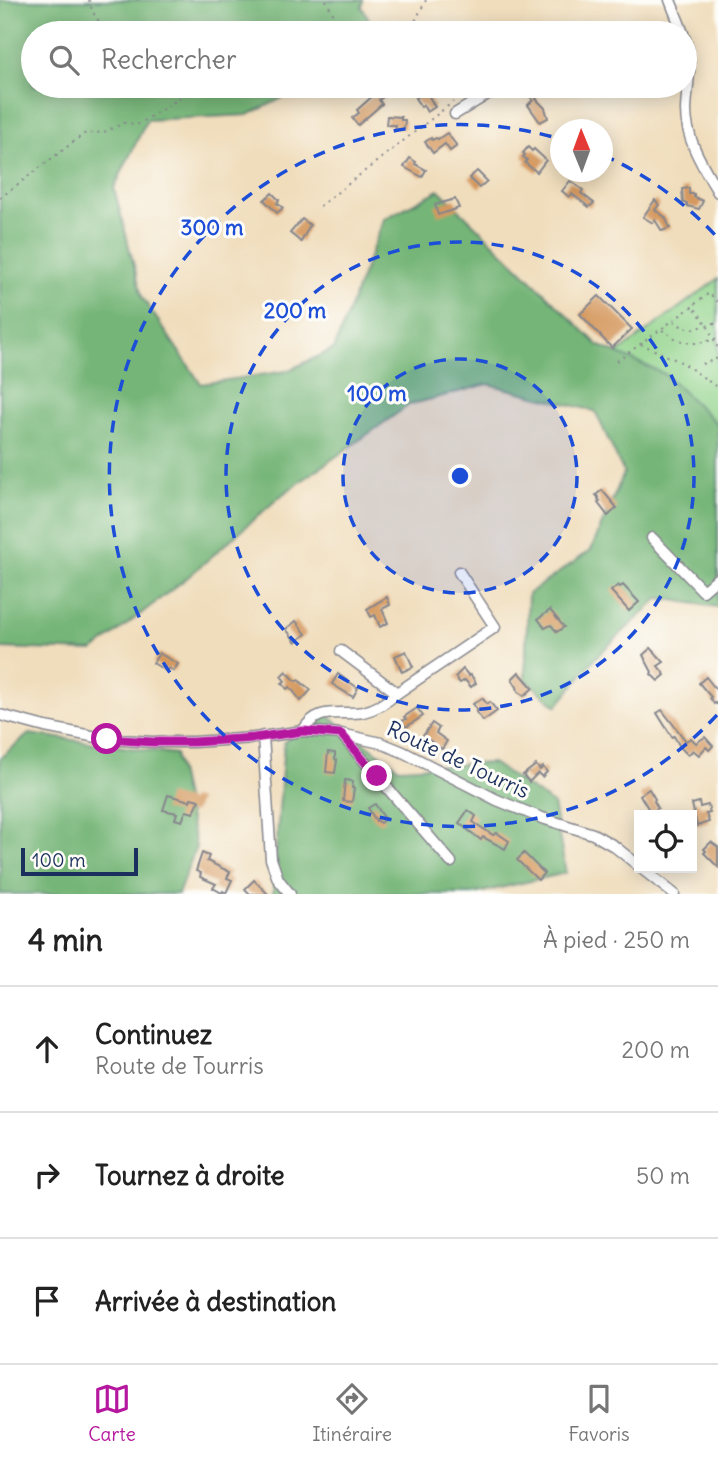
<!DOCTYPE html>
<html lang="fr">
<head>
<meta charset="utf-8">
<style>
	:root { --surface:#fff; --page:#f2f2f2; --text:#222; --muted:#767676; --line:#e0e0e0; --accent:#b5179e }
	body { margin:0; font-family:Delius,sans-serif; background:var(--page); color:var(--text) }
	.controls { position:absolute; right:21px; bottom:21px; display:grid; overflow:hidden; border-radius:0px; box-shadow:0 4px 18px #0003 }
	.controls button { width:63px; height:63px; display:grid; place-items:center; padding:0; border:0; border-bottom:2px solid var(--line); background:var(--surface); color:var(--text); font:35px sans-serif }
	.compass { position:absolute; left:550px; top:119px; width:63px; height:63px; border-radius:50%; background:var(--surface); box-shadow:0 4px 18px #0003; rotate:359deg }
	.scale { position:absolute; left:21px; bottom:18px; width:117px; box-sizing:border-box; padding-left:7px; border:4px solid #1b2f5e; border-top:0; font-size:19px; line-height:24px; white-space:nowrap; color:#1b2f5e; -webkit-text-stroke:5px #fdfcf7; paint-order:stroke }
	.stop { position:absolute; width:21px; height:21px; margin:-16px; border:5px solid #b5179e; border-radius:50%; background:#fff }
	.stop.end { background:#b5179e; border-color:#fff; box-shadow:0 2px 7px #0008 }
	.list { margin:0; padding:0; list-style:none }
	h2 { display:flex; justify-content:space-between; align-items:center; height:91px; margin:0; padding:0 28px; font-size:30px }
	h2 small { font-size:23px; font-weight:400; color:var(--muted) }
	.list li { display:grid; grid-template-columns:46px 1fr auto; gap:21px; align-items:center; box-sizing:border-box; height:126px; padding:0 28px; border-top:2px solid var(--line) }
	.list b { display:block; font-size:26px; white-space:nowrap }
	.list p { margin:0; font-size:23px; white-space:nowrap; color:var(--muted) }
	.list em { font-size:23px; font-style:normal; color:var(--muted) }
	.icon { flex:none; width:38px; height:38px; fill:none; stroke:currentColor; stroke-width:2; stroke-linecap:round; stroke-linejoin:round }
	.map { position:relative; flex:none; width:718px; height:894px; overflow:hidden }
	.search { position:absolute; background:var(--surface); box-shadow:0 4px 18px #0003; left:21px; right:21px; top:21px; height:77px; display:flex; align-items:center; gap:18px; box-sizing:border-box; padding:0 24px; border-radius:38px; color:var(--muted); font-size:26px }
	.sheet { height:469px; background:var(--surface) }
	nav { display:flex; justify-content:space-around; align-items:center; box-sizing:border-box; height:98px; border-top:2px solid var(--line); background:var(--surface); font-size:19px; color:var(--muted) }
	nav a { display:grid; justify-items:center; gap:4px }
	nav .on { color:var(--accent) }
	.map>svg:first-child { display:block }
	.green { fill:#91d38b; stroke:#568174; stroke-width:2 }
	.forest { fill:#74b577; stroke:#48726a; stroke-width:2 }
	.building { fill:#d5995f }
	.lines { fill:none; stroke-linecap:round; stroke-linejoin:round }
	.minor-casing { stroke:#86868d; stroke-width:13 }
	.path { stroke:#86868d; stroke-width:2; stroke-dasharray:2 5; stroke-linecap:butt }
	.minor { stroke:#fff; stroke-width:10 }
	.route { stroke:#b5179e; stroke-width:9 }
	.ring { fill:none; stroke:#1d4ed8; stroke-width:3.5; stroke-dasharray:12 9 }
	.labels { text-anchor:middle; stroke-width:6; stroke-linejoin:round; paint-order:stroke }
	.street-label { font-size:21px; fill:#1b2f5e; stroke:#fdfcf7 }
	.centre { fill:#1d4ed8; stroke:#fdfcf7; stroke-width:3.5 }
	.ring-label { font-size:21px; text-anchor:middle; font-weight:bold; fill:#1d4ed8; stroke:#fdfcf7; stroke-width:6; stroke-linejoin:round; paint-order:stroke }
</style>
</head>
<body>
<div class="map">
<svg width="718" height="894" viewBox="0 0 718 894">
	<rect width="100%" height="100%" fill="#fdfcf7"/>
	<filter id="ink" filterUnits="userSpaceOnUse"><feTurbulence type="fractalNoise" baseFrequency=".0143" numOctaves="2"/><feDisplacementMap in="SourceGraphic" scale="14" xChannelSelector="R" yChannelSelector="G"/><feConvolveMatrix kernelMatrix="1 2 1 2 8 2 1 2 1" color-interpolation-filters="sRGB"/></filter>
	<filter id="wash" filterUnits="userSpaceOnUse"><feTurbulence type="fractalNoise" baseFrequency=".00686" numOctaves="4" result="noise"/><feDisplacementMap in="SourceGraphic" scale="28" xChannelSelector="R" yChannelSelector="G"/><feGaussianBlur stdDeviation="1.57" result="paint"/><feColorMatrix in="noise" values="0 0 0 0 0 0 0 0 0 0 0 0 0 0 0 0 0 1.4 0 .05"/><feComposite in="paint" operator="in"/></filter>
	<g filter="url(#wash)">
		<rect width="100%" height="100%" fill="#f0ddbc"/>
		<path class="green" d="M 718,279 L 718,523 L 578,382 Z"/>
		<g class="forest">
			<path d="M 0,0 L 363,0 L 362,7 L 377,33 L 33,33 L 33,86 L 307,86 L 248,115 L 147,120 L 114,188 L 142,297 L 201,384 L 287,371 L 334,349 L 384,219 L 439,190 L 598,345 L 665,374 L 718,425 L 718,607 L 659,598 L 595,658 L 557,706 L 525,679 L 528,594 L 591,550 L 624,473 L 595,411 L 488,384 L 409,405 L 283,494 L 188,577 L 93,651 L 0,648 Z"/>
			<path d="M 323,712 L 399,768 L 492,763 L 553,804 L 566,873 L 473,894 L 273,894 L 284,742 Z"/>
			<path d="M 29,734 L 175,754 L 196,847 L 178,894 L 0,894 L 0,758 Z"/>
		</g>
		<g id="blocks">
			<g class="building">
				<path d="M 384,86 L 387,86 L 391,91 L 379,100 L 382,104 L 358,125 L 352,118 L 359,113 L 357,110 Z"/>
				<path d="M 423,86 L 435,107 L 427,112 L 423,105 L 421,107 L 415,98 L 418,96 L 415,91 Z"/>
				<path d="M 532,87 L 539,95 L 536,99 L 545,108 L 548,118 L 540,122 L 528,105 L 533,100 L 526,92 Z"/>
				<path d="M 387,116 L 401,117 L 401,120 L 405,120 L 404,129 L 395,129 L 396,125 L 386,125 Z"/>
				<path d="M 447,133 L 457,146 L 450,151 L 445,144 L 433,153 L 425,142 L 431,138 L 432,140 L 436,138 L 438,139 Z"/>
				<path d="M 528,147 L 532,151 L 534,149 L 546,160 L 537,172 L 525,163 L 527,160 L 523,157 L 525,155 L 523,153 Z"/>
				<path d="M 410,158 L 416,162 L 415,164 L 426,170 L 422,177 L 404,167 Z"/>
				<path d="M 477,171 L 487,181 L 479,188 L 469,178 Z"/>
				<path d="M 570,181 L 583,190 L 581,193 L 594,203 L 589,207 L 572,194 L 569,197 L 562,191 Z"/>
				<path d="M 689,188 L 689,194 L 694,194 L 694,197 L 703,201 L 699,209 L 687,206 L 687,203 L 683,203 L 682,189 Z"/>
				<path d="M 272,193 L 279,200 L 277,203 L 283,208 L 277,213 L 264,200 Z"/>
				<path d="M 455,199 L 459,208 L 438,215 L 435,205 Z"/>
				<path d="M 655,200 L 659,205 L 655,210 L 665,217 L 670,228 L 662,231 L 655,220 L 653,223 L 643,217 Z"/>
				<path d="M 302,219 L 310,225 L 301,242 L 290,233 Z"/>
				<path d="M 599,296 L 632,329 L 612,348 L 580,314 Z"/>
				<path d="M 602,490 L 617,508 L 608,516 L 598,503 L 600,501 L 598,499 L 599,498 L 596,495 Z"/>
				<path d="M 618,585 L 620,587 L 623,585 L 639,602 L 629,611 L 611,591 Z"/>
				<path d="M 387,597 L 390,605 L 382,609 L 388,623 L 380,627 L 375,615 L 371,617 L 367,609 Z"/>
				<path d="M 550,610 L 564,627 L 557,632 L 551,625 L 545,628 L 538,619 Z"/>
				<path d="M 296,621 L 306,634 L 296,642 L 286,629 Z"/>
				<path d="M 651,648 L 664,662 L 658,666 L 665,675 L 658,681 L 651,674 L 652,672 L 643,655 Z"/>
				<path d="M 406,651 L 413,667 L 402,672 L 395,656 Z"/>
				<path d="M 159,653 L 178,664 L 173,671 L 169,668 L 166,671 L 153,663 Z"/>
				<path d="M 463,669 L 469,676 L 471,675 L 476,683 L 471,687 L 465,680 L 460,683 L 455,677 Z"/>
				<path d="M 286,671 L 296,681 L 298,680 L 311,690 L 301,701 L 290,687 L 287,689 L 282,683 L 285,681 L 281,676 Z"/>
				<path d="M 519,672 L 533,688 L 524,696 L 518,691 L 517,687 L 512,679 Z"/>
				<path d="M 338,674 L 358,688 L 353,697 L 332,684 Z"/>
				<path d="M 706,677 L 718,692 L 718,705 L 716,703 L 714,704 L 710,698 L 711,697 L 699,683 Z"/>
				<path d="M 482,698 L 487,704 L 490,702 L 497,711 L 483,721 L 476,712 L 478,711 L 473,704 Z"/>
				<path d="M 417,708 L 423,716 L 406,727 L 402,721 L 406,719 L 404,717 Z"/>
				<path d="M 662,710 L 686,741 L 691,738 L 696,743 L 705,737 L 713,746 L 709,750 L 706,747 L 699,755 L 693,750 L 688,755 L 680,747 L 674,736 L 672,737 L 657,713 Z"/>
				<path d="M 432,723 L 439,728 L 436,733 L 447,741 L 442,749 L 423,736 Z"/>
				<path d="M 328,752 L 335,753 L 335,759 L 337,760 L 335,773 L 326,772 Z"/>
				<path d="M 536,765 L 540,770 L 543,767 L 547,772 L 542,777 L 538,773 L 529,782 L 523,775 Z"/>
				<path d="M 345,780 L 353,781 L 352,788 L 354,788 L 352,802 L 343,801 Z"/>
				<path d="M 649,789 L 655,799 L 654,801 L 658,808 L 651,813 L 640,795 Z"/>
				<path d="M 168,795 L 190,801 L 191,798 L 199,800 L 194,813 L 186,811 L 182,821 L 175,819 L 177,813 L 163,810 Z"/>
				<path d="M 699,802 L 700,807 L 708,805 L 710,813 L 706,814 L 709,822 L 697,826 L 692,804 Z"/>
				<path d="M 375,804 L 385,819 L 380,823 L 377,820 L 376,821 L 368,808 Z"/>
				<path d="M 468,810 L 476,816 L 473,822 L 493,835 L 497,833 L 509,841 L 505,849 L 483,837 L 481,840 L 459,823 Z"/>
				<path d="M 711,842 L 718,847 L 718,867 L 704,853 L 706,851 L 704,849 Z"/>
				<path d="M 202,853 L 209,856 L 207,861 L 230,872 L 227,878 L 232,880 L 226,893 L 223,891 L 222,893 L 213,888 L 216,884 L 200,877 L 201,873 L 196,871 Z"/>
				<path d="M 524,853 L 544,873 L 538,880 L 517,860 Z"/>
				<path d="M 254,880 L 268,894 L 250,894 L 245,889 Z"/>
			</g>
		</g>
	</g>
	<g filter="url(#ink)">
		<use href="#blocks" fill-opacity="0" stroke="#86868d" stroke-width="2"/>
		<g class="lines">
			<g class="minor-casing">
				<g id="minor">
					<path d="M 670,0 L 683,33"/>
					<path d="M 685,39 C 693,65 687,84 686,110 C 686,141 703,166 718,192"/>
					<path d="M 455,114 L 501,86"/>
					<path d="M 652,538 L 703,591 L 718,578"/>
					<path d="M 397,693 L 495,627 L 459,572"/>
					<path d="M 0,715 L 45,727 L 107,739 L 152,742 L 194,742 L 254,738 L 303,731 L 341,734 L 381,743 L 403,752 L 497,800 L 539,817 L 593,834 L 614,846 L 639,866"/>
					<path d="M 303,731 C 318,705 340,716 363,712 C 377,709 387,702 397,693 L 341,651"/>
					<path d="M 341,734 L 451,862"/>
					<path d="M 263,736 L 271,859 L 278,879 L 290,894"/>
					<path d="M 641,868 L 674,894"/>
				</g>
			</g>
			<g class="path">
				<path d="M 89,0 C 95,24 104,27 126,33"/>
				<path d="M 326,0 L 338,24 L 344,33"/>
				<path d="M 409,33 L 426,0"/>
				<path d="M 0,198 L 84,134 L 104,132 L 124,123 L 139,124 L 199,86"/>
				<path d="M 320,206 L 453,102"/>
				<path d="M 695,304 L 709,293 L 718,302"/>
				<path d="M 674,321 C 690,335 700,326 718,322"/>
				<path d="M 662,330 C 683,345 694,346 718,338"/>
				<path d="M 641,344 L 683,363 L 718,388"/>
				<path d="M 617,361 L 693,306 L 707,325 L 718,348"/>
				<path d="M 702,364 L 718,358"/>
			</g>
			<use href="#minor" class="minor"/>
		</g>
	</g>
	<g class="lines" filter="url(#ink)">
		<path class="route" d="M 107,739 L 152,742 L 194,742 L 254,738 L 303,731 L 341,734 L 377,776"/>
	</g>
	<circle cx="460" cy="476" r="117" fill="#1d4ed8" fill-opacity=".12"/>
	<g class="ring">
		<circle cx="460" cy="476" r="117"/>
		<circle cx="460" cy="476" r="234"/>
		<path d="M717 715A351 351 0 1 1 560 139M603 155A351 351 0 0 1 717 237"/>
	</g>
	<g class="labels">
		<g class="street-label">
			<text transform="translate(458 760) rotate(25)" y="7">Route de Tourris</text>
		</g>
	</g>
	<circle cx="460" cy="476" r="10" class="centre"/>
	<g class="ring-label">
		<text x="212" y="235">300 m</text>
		<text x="295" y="318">200 m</text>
		<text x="377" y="401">100 m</text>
	</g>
</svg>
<div class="controls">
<button><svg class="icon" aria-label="locate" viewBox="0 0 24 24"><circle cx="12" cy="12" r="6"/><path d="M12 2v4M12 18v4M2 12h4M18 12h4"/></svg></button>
</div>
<svg class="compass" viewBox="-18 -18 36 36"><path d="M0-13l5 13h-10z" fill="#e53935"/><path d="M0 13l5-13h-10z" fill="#767676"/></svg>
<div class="scale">100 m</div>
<div class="stop" style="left:107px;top:739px"></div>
<div class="stop end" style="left:377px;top:776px"></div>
<div class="search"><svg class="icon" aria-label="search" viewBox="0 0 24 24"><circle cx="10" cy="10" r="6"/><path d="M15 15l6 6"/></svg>Rechercher</div>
</div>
<section class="sheet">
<h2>4 min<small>À pied · 250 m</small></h2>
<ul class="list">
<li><svg class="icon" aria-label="ahead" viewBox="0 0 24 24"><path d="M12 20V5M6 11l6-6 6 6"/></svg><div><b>Continuez</b><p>Route de Tourris</p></div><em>200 m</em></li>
<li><svg class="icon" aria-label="right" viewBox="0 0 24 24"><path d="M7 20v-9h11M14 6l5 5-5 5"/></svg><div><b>Tournez à droite</b></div><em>50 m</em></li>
<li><svg class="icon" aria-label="arrive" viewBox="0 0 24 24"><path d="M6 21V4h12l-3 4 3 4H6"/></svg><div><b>Arrivée à destination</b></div></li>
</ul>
</section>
<nav>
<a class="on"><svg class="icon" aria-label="map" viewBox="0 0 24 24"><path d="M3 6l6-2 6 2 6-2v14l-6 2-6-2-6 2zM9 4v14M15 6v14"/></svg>Carte</a>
<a><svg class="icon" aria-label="directions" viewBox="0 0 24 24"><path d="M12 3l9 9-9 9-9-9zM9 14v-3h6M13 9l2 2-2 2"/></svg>Itinéraire</a>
<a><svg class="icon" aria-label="saved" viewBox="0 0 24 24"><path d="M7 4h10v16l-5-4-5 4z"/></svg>Favoris</a>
</nav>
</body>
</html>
